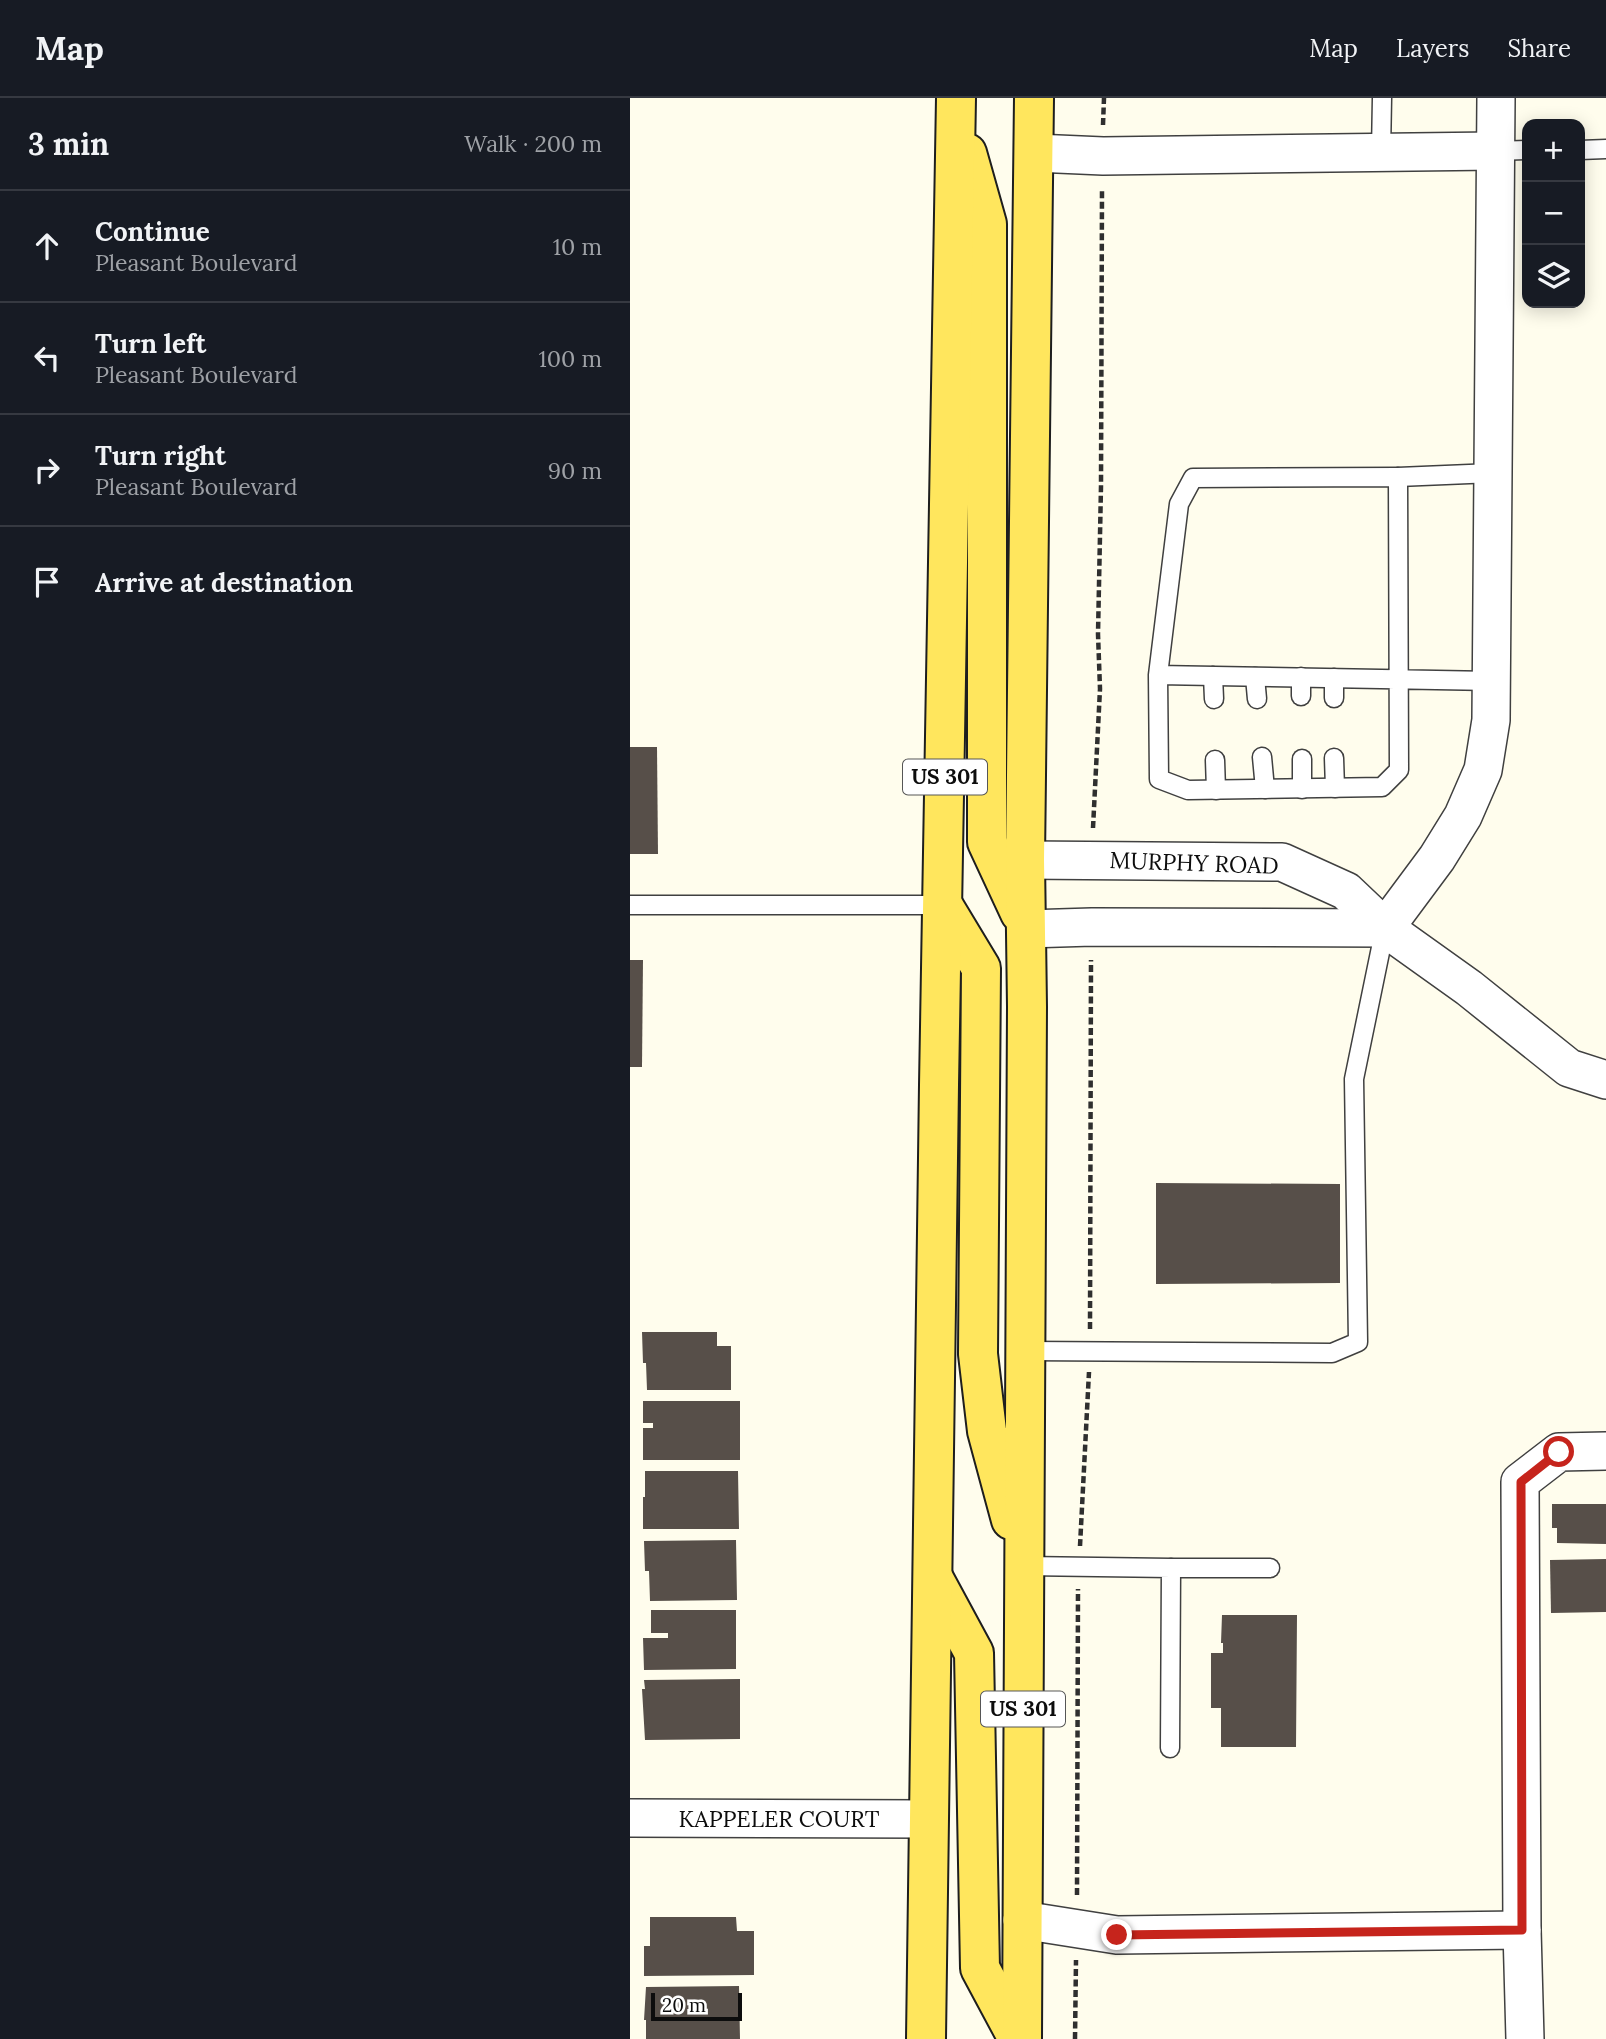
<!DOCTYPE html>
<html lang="en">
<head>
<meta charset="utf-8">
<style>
	:root { --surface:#171b24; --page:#20242c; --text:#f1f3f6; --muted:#9ea1a6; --line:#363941 }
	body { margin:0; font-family:Lora,serif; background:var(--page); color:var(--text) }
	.controls { position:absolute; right:21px; top:21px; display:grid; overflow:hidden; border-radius:14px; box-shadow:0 4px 18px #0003 }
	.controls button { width:63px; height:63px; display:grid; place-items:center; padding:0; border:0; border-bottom:2px solid var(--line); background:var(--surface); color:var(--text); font:35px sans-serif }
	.scale { position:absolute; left:21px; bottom:18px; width:91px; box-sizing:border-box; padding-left:7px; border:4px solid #0d0d0d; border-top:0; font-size:19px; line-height:24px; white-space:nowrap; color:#0d0d0d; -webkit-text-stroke:5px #fff; paint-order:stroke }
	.stop { position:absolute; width:21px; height:21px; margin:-16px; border:5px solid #c6241c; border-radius:50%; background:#fff }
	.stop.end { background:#c6241c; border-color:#fff; box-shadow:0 2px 7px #0008 }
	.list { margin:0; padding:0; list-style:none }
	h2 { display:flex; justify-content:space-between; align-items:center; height:91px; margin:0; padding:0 28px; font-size:30px }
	h2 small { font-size:23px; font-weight:400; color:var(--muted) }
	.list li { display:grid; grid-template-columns:46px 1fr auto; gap:21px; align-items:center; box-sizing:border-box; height:112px; padding:0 28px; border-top:2px solid var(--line) }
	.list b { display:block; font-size:26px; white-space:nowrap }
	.list p { margin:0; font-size:23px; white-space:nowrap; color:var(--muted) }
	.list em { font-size:23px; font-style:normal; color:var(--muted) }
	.icon { flex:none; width:38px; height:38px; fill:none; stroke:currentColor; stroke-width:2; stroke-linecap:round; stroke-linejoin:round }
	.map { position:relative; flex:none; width:976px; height:1941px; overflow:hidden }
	header { display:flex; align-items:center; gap:42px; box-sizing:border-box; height:98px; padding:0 35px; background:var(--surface); border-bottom:2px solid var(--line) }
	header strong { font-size:33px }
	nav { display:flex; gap:38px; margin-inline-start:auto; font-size:24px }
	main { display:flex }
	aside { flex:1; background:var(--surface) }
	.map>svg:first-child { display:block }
	.building { fill:#574f49 }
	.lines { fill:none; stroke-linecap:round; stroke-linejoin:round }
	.lane-casing { stroke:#404040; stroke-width:21 }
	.street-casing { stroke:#404040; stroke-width:40 }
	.primary-casing { stroke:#1e1e1e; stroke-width:42 }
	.path { stroke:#2f2f2f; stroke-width:4.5; stroke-dasharray:7 3.5; stroke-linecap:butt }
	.lane { stroke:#fff; stroke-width:18 }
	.street { stroke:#fff; stroke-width:37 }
	.primary { stroke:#ffe65d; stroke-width:38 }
	.route { stroke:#c6241c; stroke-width:9 }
	.labels { text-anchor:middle; stroke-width:7; stroke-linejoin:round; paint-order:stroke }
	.shield { fill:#fff; stroke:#565656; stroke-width:2 }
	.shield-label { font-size:21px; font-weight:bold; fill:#0d0d0d }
	.street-label { font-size:23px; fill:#0d0d0d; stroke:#fff }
</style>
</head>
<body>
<header>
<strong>Map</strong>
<nav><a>Map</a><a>Layers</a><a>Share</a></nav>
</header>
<main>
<aside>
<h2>3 min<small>Walk · 200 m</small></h2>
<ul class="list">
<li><svg class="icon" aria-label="ahead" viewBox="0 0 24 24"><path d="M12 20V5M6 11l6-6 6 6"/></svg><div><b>Continue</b><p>Pleasant Boulevard</p></div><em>10 m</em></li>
<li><svg class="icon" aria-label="left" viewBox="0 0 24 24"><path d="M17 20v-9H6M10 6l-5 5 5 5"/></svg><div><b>Turn left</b><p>Pleasant Boulevard</p></div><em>100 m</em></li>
<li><svg class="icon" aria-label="right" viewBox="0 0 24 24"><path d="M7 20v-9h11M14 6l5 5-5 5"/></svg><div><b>Turn right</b><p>Pleasant Boulevard</p></div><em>90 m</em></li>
<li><svg class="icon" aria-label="arrive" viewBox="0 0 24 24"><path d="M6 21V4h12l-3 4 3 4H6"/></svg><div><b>Arrive at destination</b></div></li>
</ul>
</aside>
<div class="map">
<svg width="976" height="1941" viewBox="0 0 976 1941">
	<rect width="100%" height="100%" fill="#fffded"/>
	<g class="building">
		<path d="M 0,649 L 27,649 L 28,756 L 0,756 Z"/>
		<path d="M 0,862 L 13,862 L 12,969 L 0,969 Z"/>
		<path d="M 526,1085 L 710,1086 L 710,1185 L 526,1186 Z"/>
		<path d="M 12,1234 L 87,1234 L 87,1248 L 101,1248 L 101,1292 L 17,1292 L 16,1265 L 13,1265 Z"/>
		<path d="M 13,1303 L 110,1303 L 110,1362 L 13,1362 L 13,1330 L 23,1330 L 23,1325 L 13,1325 Z"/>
		<path d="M 15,1373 L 108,1373 L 109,1431 L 13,1431 L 13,1399 L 15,1399 Z"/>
		<path d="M 922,1406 L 976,1406 L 976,1446 L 927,1445 L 927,1430 L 922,1430 Z"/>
		<path d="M 106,1442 L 107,1502 L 20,1503 L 19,1473 L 15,1473 L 14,1443 Z"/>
		<path d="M 976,1461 L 976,1514 L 921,1515 L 920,1462 Z"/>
		<path d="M 21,1512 L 106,1512 L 106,1571 L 14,1572 L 13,1540 L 38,1540 L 38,1535 L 21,1535 Z"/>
		<path d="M 592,1517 L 667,1517 L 666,1649 L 591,1649 L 591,1610 L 581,1610 L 581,1555 L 593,1555 L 593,1545 L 591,1545 Z"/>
		<path d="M 110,1581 L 110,1641 L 15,1642 L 12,1591 L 15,1591 L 14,1582 Z"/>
		<path d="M 20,1819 L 106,1819 L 107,1833 L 124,1833 L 124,1877 L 14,1878 L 14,1848 L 20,1848 Z"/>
		<path d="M 109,1888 L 110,1941 L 16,1941 L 16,1922 L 14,1922 L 16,1889 Z"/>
	</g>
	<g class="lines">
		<g class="lane-casing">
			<g id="lane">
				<path d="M 950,52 L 976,51"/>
				<path d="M 865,53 L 897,52"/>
				<path d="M 751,54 L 752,0"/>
				<path d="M 768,379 L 863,375"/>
				<path d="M 528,577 L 549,406 L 563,380 L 768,379 L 769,672 L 752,689 L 558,692 L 529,681 L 528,577 C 640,579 751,581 862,583"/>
				<path d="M 583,578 L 584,601"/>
				<path d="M 625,579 L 627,601"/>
				<path d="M 671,579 L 671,598"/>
				<path d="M 704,580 L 704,600"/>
				<path d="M 632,659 L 635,691"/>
				<path d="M 704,660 L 705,690"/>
				<path d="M 672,661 L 672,691"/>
				<path d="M 585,662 L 586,692"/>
				<path d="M 0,807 L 313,807"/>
				<path d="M 396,1253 L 702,1255 L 728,1244 L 724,981 L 755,830"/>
				<path d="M 394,1468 L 541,1470 L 540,1650"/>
				<path d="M 541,1470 L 640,1470"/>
			</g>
		</g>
		<g class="street-casing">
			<g id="street">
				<path d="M 405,55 L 473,58 L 865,53"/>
				<path d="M 395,762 L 652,764 L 716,793 L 755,830 L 839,890 L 939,970 L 976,982"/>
				<path d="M 755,830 L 807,760 L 833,718 L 853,672 L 861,622 L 866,0"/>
				<path d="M 397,831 L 462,829 L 755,830"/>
				<path d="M 0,1720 L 298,1721"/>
				<path d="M 392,1822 L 487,1837 L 892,1832"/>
				<path d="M 895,1941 L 892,1832 L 890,1384 L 929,1354 L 976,1353"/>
			</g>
		</g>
		<g class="primary-casing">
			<g id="primary">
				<path d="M 337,55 L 357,126 L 357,744 L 390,815"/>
				<path d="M 313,807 L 351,870 L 348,1256 L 357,1333 L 381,1422"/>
				<path d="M 304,1481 L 344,1555 L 350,1870 L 388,1941"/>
				<path d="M 296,1941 L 309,987 L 326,0"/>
				<path d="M 392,1941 L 397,909 L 395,762 L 404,0"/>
			</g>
		</g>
		<g class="path">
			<path d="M 473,27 L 474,0"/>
			<path d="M 463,730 L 470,591 L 468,536 L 471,388 L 472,92"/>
			<path d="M 460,1231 L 461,862"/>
			<path d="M 450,1448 L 459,1274"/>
			<path d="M 447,1797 L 448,1491"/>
			<path d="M 445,1941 L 446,1862"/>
		</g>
		<use href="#lane" class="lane"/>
		<use href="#street" class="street"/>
		<use href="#primary" class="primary"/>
	</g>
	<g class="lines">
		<path class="route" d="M 487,1837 L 892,1832 L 891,1384 L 929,1354"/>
	</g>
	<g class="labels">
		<g class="shield">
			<rect x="273" y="661.5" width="84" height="35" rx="5"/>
			<rect x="351" y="1593.5" width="84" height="35" rx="5"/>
		</g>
		<g class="shield-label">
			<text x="315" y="686">US 301</text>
			<text x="393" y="1618">US 301</text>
		</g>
		<g class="street-label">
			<text transform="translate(564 765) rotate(2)" y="8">MURPHY ROAD</text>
			<text x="149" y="1729">KAPPELER COURT</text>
		</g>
	</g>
</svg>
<div class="controls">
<button>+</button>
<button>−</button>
<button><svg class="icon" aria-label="layers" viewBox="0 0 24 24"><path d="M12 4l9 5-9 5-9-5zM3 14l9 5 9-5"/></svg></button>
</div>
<div class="scale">20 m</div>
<div class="stop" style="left:929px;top:1354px"></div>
<div class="stop end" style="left:487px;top:1837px"></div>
</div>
</main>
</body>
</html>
